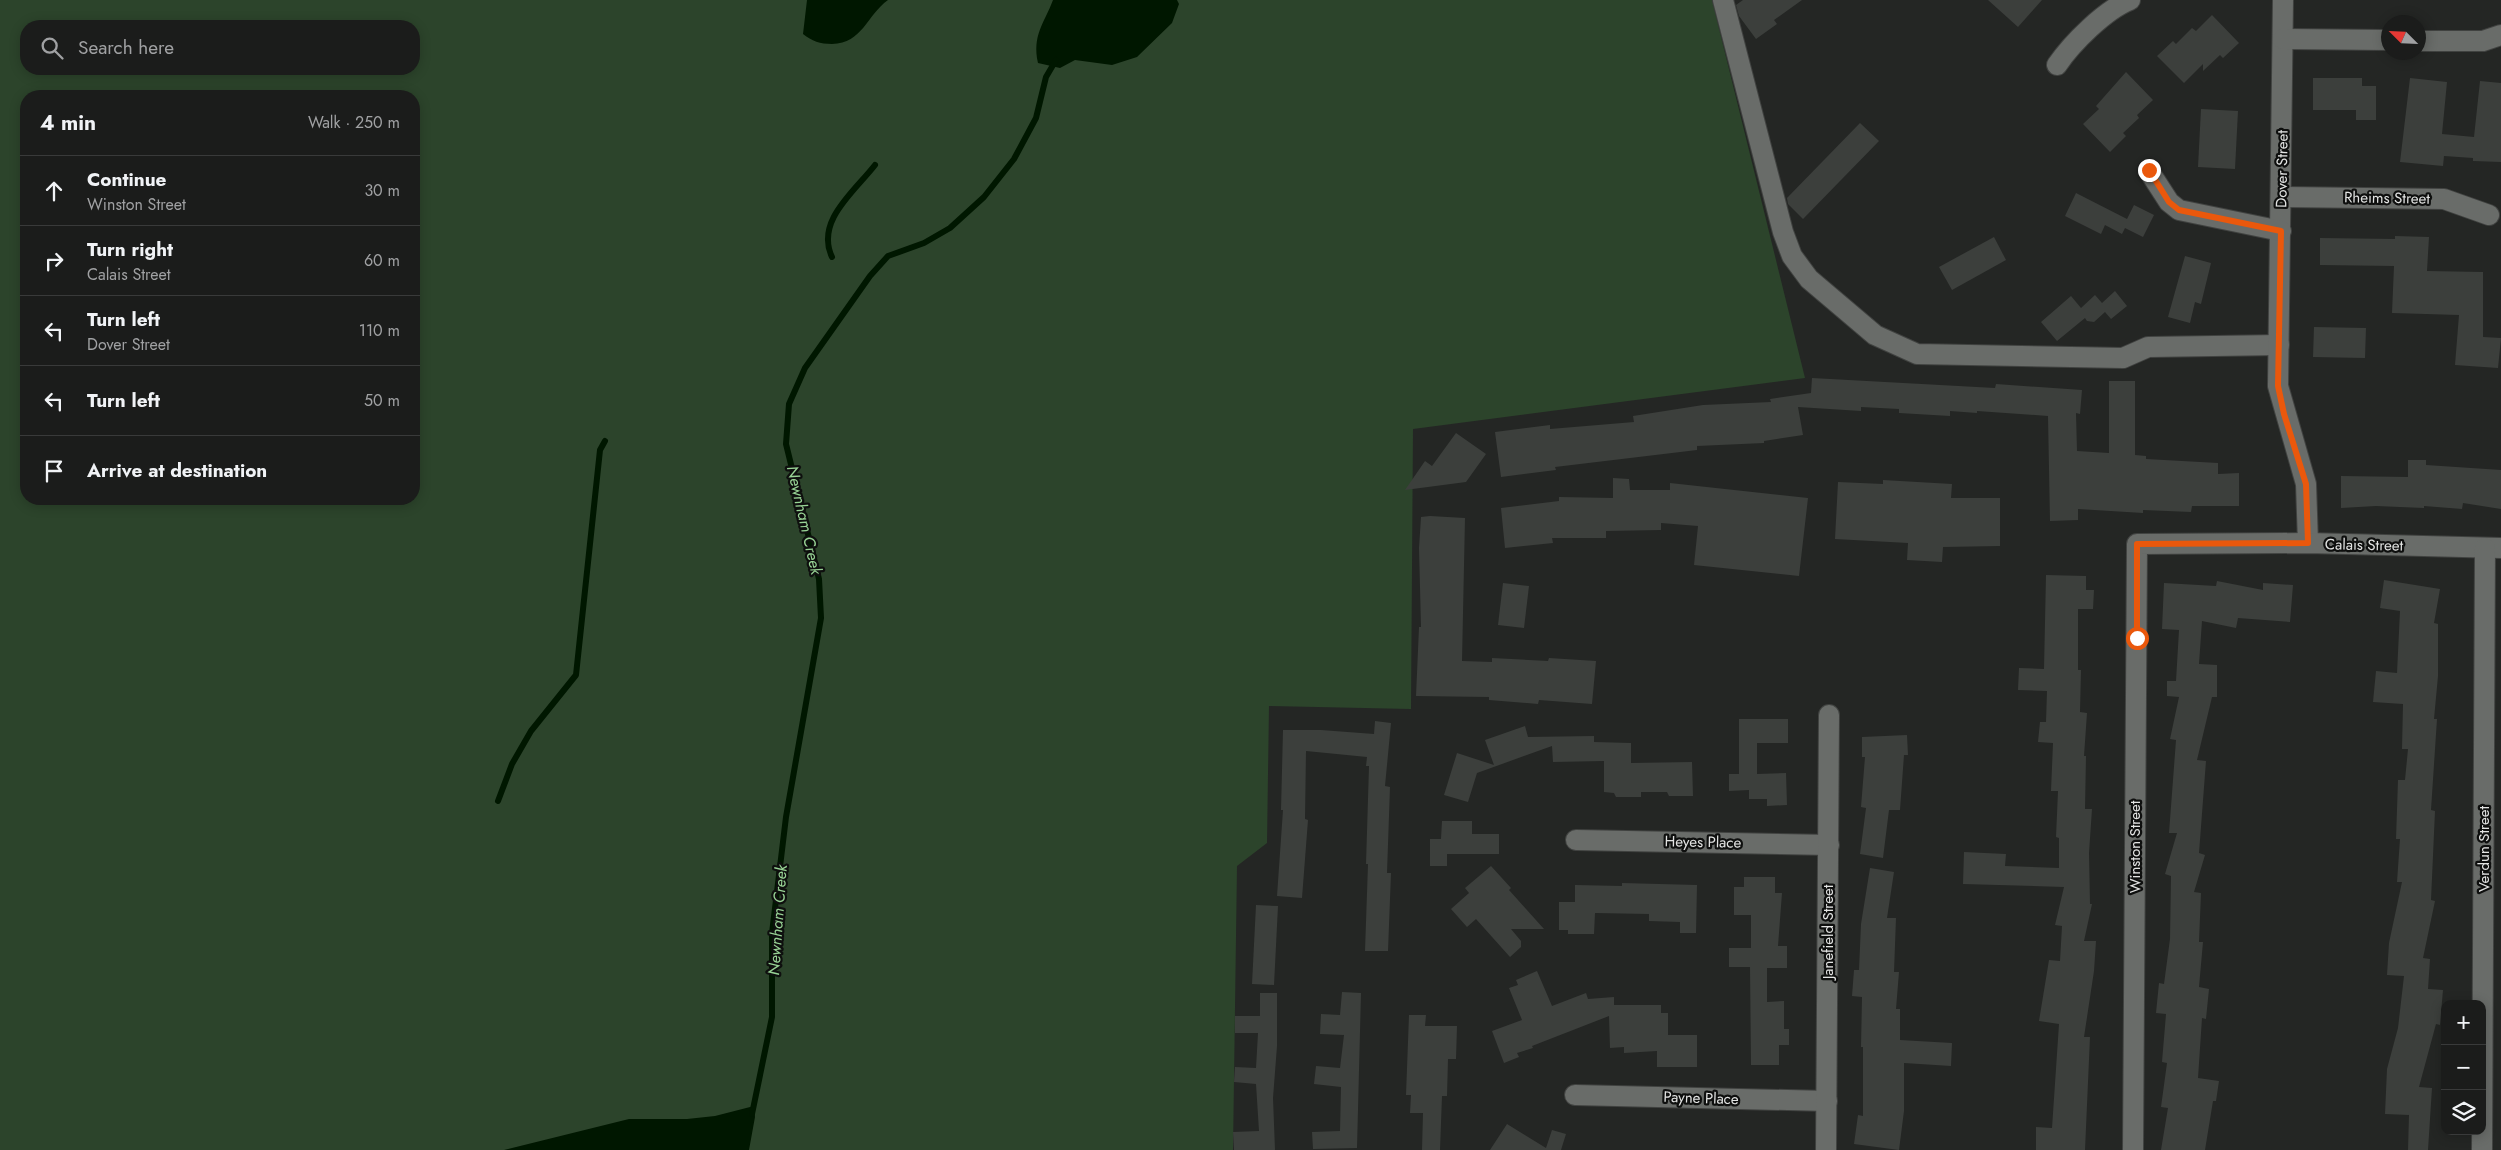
<!DOCTYPE html>
<html lang="en">
<head>
<meta charset="utf-8">
<style>
	:root { --surface:#1b1c1b; --page:#242524; --text:#f1f3f6; --muted:#a0a1a3; --line:#393a3a }
	body { margin:0; font-family:Jost,sans-serif; background:var(--page); color:var(--text) }
	.controls { position:absolute; right:15px; bottom:15px; display:grid; overflow:hidden; border-radius:10px; box-shadow:0 2px 12px #0003 }
	.controls button { width:45px; height:45px; display:grid; place-items:center; padding:0; border:0; border-bottom:1px solid var(--line); background:var(--surface); color:var(--text); font:25px sans-serif }
	.compass { position:absolute; left:2381px; top:15px; width:45px; height:45px; border-radius:50%; background:var(--surface); box-shadow:0 2px 12px #0003; rotate:294deg }
	.stop { position:absolute; width:15px; height:15px; margin:-11px; border:4px solid #ea580c; border-radius:50%; background:#fff }
	.stop.end { background:#ea580c; border-color:#fff; box-shadow:0 1px 5px #0008 }
	.list { margin:0; padding:0; list-style:none }
	h2 { display:flex; justify-content:space-between; align-items:center; height:65px; margin:0; padding:0 20px; font-size:21px }
	h2 small { font-size:16px; font-weight:400; color:var(--muted) }
	.list li { display:grid; grid-template-columns:32px 1fr auto; gap:15px; align-items:center; box-sizing:border-box; height:70px; padding:0 20px; border-top:1px solid var(--line) }
	.list b { display:block; font-size:19px; white-space:nowrap }
	.list p { margin:0; font-size:16px; white-space:nowrap; color:var(--muted) }
	.list em { font-size:16px; font-style:normal; color:var(--muted) }
	.icon { flex:none; width:28px; height:28px; fill:none; stroke:currentColor; stroke-width:2; stroke-linecap:round; stroke-linejoin:round }
	.map { position:relative; flex:none; width:2501px; height:1150px; overflow:hidden }
	.search { position:absolute; background:var(--surface); box-shadow:0 2px 12px #0003; left:20px; top:20px; width:400px; height:55px; display:flex; align-items:center; gap:12px; box-sizing:border-box; padding:0 18px; border-radius:20px; color:var(--muted); font-size:19px }
	.panel { position:absolute; background:var(--surface); box-shadow:0 2px 12px #0003; left:20px; top:90px; width:400px; height:415px; border-radius:20px }
	.map>svg:first-child { display:block }
	.green { fill:#2c442b; fill-rule:evenodd }
	.water { fill:#001700 }
	.lines { fill:none; stroke-linecap:round; stroke-linejoin:round }
	.stream { stroke:#001700; stroke-width:6 }
	.building { fill:#3c3f3c }
	.minor-casing { stroke:#404240; stroke-width:22 }
	.minor { stroke:#696c69; stroke-width:20 }
	.route { stroke:#ea580c; stroke-width:6 }
	.labels { text-anchor:middle; stroke-width:4.5; stroke-linejoin:round; paint-order:stroke }
	.street-label { font-size:15px; fill:#e3e4e3; stroke:#0e0f0e }
	.water-label { font-size:16px; font-style:italic; fill:#98d395; stroke:#0e0f0e }
</style>
</head>
<body>
<div class="map">
<svg width="2501" height="1150" viewBox="0 0 2501 1150">
	<rect width="100%" height="100%" fill="#242624"/>
	<path class="green" d="M 0,0 L 1712,0 L 1805,378 L 1413,429 L 1411,709 L 1269,706 L 1267,843 L 1237,866 L 1233,1150 L 0,1150 ZM 26,26 L 414,26 L 414,69 L 26,69 ZM 26,96 L 414,96 L 414,499 L 26,499 Z"/>
	<g class="water">
		<path d="M 807,0 L 888,0 C 866,16 863,43 832,44 C 820,44 812,41 803,34 Z"/>
		<path d="M 1053,0 L 1177,0 L 1179,4 L 1172,23 L 1137,57 L 1112,65 L 1075,60 L 1060,68 L 1038,63 C 1032,35 1044,24 1053,0 Z"/>
		<path d="M 754,1106 L 755,1117 L 749,1150 L 504,1150 L 629,1119 L 687,1119 L 715,1116 Z"/>
	</g>
	<g class="lines">
		<g class="stream">
			<path d="M 832,257 C 815,221 855,191 875,165"/>
			<path d="M 498,801 L 512,764 L 531,731 L 576,675 L 600,450 L 605,441"/>
			<path d="M 752,1114 L 772,1017 L 772,933 L 786,817 L 821,618 L 819,579 L 786,444 L 789,404 L 805,368 L 870,276 L 888,256 L 924,243 L 950,228 L 984,197 L 1014,159 L 1036,118 L 1046,77 L 1056,60"/>
		</g>
	</g>
	<g class="building">
		<path d="M 1743,0 L 1802,0 L 1774,20 L 1777,24 L 1756,39 L 1739,16 L 1736,5 Z"/>
		<path d="M 1988,0 L 2042,0 L 2018,27 Z"/>
		<path d="M 2212,15 L 2239,43 L 2223,58 L 2220,55 L 2203,71 L 2203,64 L 2184,83 L 2157,56 L 2173,41 L 2176,44 L 2192,28 L 2196,31 Z"/>
		<path d="M 2126,72 L 2153,100 L 2137,115 L 2139,118 L 2123,133 L 2126,136 L 2110,152 L 2083,124 L 2099,109 L 2096,106 Z"/>
		<path d="M 2313,78 L 2362,78 L 2362,86 L 2376,86 L 2376,120 L 2356,120 L 2356,110 L 2313,110 Z"/>
		<path d="M 2410,78 L 2447,82 L 2442,134 L 2474,137 L 2480,81 L 2501,83 L 2501,162 L 2473,161 L 2473,158 L 2444,156 L 2443,166 L 2400,162 Z"/>
		<path d="M 2201,109 L 2238,111 L 2235,169 L 2198,167 Z"/>
		<path d="M 1860,123 L 1879,141 L 1803,219 L 1788,204 L 1787,198 Z"/>
		<path d="M 2076,193 L 2127,219 L 2134,205 L 2154,215 L 2143,237 L 2125,228 L 2122,234 L 2105,225 L 2101,234 L 2065,216 Z"/>
		<path d="M 2395,236 L 2429,237 L 2427,271 L 2483,272 L 2483,337 L 2501,338 L 2498,368 L 2455,365 L 2459,315 L 2392,313 L 2394,266 L 2320,265 L 2320,238 L 2395,239 Z"/>
		<path d="M 1994,237 L 2006,260 L 1952,290 L 1939,267 Z"/>
		<path d="M 2185,256 L 2211,263 L 2201,304 L 2195,302 L 2190,323 L 2168,317 Z"/>
		<path d="M 2115,291 L 2127,306 L 2111,319 L 2105,312 L 2094,322 L 2087,321 L 2085,318 L 2057,341 L 2041,322 L 2071,296 L 2081,308 L 2095,295 L 2102,303 Z"/>
		<path d="M 2314,327 L 2366,328 L 2365,358 L 2313,357 Z"/>
		<path d="M 1812,378 L 1995,388 L 1996,384 L 2082,390 L 2080,414 L 2076,413 L 2077,451 L 2109,453 L 2109,381 L 2135,381 L 2135,455 L 2146,456 L 2146,459 L 2218,463 L 2218,474 L 2239,473 L 2239,506 L 2192,506 L 2191,512 L 2143,510 L 2143,513 L 2078,509 L 2078,520 L 2050,521 L 2048,416 L 1977,411 L 1977,413 L 1950,411 L 1950,416 L 1899,413 L 1899,409 L 1861,407 L 1861,411 L 1798,407 L 1803,435 L 1764,441 L 1764,443 L 1697,446 L 1697,450 L 1555,467 L 1556,470 L 1501,477 L 1495,432 L 1550,425 L 1550,429 L 1634,422 L 1633,416 L 1703,405 L 1771,402 L 1770,399 L 1811,393 Z"/>
		<path d="M 1456,433 L 1486,454 L 1466,482 L 1405,490 L 1425,461 L 1432,466 Z"/>
		<path d="M 2408,460 L 2426,460 L 2426,465 L 2501,470 L 2501,509 L 2463,503 L 2462,509 L 2424,506 L 2424,508 L 2376,506 L 2341,508 L 2341,476 L 2408,477 Z"/>
		<path d="M 1613,478 L 1629,479 L 1630,490 L 1670,490 L 1670,483 L 1808,498 L 1799,576 L 1694,565 L 1698,526 L 1661,523 L 1661,530 L 1606,531 L 1606,538 L 1552,538 L 1553,543 L 1505,548 L 1501,508 L 1559,501 L 1559,497 L 1613,498 Z"/>
		<path d="M 1883,480 L 1952,484 L 1951,498 L 2000,498 L 2000,546 L 1943,547 L 1942,562 L 1907,560 L 1908,543 L 1835,539 L 1838,482 L 1883,484 Z"/>
		<path d="M 1430,516 L 1465,518 L 1462,661 L 1492,662 L 1492,658 L 1548,661 L 1549,658 L 1596,661 L 1592,704 L 1539,700 L 1538,704 L 1489,700 L 1489,697 L 1416,696 L 1419,627 L 1421,627 L 1419,548 L 1421,517 Z"/>
		<path d="M 2046,575 L 2086,576 L 2086,590 L 2094,590 L 2093,609 L 2078,609 L 2078,670 L 2081,670 L 2080,712 L 2087,713 L 2084,756 L 2086,756 L 2085,809 L 2092,809 L 2089,853 L 2090,904 L 2092,904 L 2084,941 L 2096,941 L 2094,971 L 2084,1037 L 2090,1037 L 2085,1150 L 2036,1150 L 2036,1127 L 2052,1128 L 2059,1024 L 2039,1021 L 2049,960 L 2060,961 L 2062,926 L 2055,925 L 2064,887 L 1963,884 L 1964,852 L 2006,854 L 2005,866 L 2059,868 L 2059,838 L 2056,837 L 2058,791 L 2051,791 L 2053,743 L 2038,742 L 2040,722 L 2046,722 L 2047,691 L 2018,690 L 2019,668 L 2044,669 Z"/>
		<path d="M 2384,580 L 2440,589 L 2434,623 L 2438,624 L 2438,676 L 2434,719 L 2437,719 L 2431,810 L 2435,811 L 2431,900 L 2435,901 L 2423,958 L 2430,959 L 2428,989 L 2443,990 L 2440,1025 L 2436,1024 L 2419,1087 L 2432,1088 L 2428,1150 L 2408,1150 L 2409,1115 L 2385,1114 L 2387,1069 L 2398,1028 L 2404,976 L 2387,975 L 2389,943 L 2402,882 L 2397,882 L 2400,839 L 2396,839 L 2398,780 L 2405,780 L 2408,749 L 2402,749 L 2403,704 L 2373,702 L 2376,671 L 2397,673 L 2400,611 L 2380,608 Z"/>
		<path d="M 2217,581 L 2263,590 L 2263,583 L 2293,585 L 2290,622 L 2238,618 L 2236,628 L 2202,621 L 2199,664 L 2217,665 L 2217,697 L 2212,697 L 2197,760 L 2206,761 L 2199,853 L 2205,855 L 2194,892 L 2201,893 L 2199,942 L 2203,942 L 2199,987 L 2209,989 L 2206,1019 L 2202,1018 L 2198,1078 L 2219,1081 L 2216,1101 L 2213,1101 L 2205,1150 L 2161,1150 L 2168,1108 L 2161,1107 L 2167,1063 L 2162,1062 L 2166,1014 L 2156,1013 L 2159,983 L 2164,984 L 2170,939 L 2171,876 L 2165,874 L 2177,833 L 2169,833 L 2176,740 L 2170,739 L 2179,697 L 2167,696 L 2167,681 L 2176,681 L 2179,630 L 2162,629 L 2164,583 L 2216,586 Z"/>
		<path d="M 1503,583 L 1529,586 L 1524,628 L 1498,625 Z"/>
		<path d="M 1739,719 L 1788,719 L 1788,743 L 1757,743 L 1757,774 L 1786,773 L 1787,805 L 1767,806 L 1767,799 L 1749,799 L 1749,790 L 1729,791 L 1729,774 L 1739,774 Z"/>
		<path d="M 1375,721 L 1391,723 L 1385,786 L 1390,787 L 1387,873 L 1391,873 L 1388,951 L 1365,951 L 1368,864 L 1366,864 L 1369,766 L 1366,766 L 1367,757 L 1306,751 L 1305,819 L 1308,820 L 1302,898 L 1277,896 L 1283,810 L 1281,810 L 1283,730 L 1321,730 L 1374,734 Z"/>
		<path d="M 1525,726 L 1528,737 L 1594,736 L 1594,742 L 1631,743 L 1631,763 L 1692,762 L 1693,796 L 1669,796 L 1667,792 L 1641,792 L 1641,797 L 1616,797 L 1614,793 L 1604,792 L 1604,761 L 1553,762 L 1552,746 L 1477,773 L 1468,802 L 1444,795 L 1457,753 L 1494,765 L 1485,740 Z"/>
		<path d="M 1907,735 L 1908,755 L 1904,755 L 1900,810 L 1889,810 L 1883,858 L 1860,854 L 1866,808 L 1861,807 L 1865,757 L 1862,757 L 1862,737 Z"/>
		<path d="M 1442,821 L 1472,821 L 1472,834 L 1499,834 L 1499,854 L 1447,854 L 1447,866 L 1430,866 L 1430,839 L 1441,839 Z"/>
		<path d="M 1491,866 L 1511,888 L 1509,890 L 1544,929 L 1511,929 L 1521,941 L 1521,947 L 1510,957 L 1476,919 L 1467,927 L 1451,909 L 1469,893 L 1465,888 Z"/>
		<path d="M 1870,868 L 1894,872 L 1887,918 L 1896,918 L 1894,972 L 1899,972 L 1896,1009 L 1900,1009 L 1900,1040 L 1952,1043 L 1951,1066 L 1904,1063 L 1904,1111 L 1899,1150 L 1854,1144 L 1858,1115 L 1863,1116 L 1863,1047 L 1861,1047 L 1862,997 L 1852,996 L 1854,970 L 1859,970 L 1861,924 Z"/>
		<path d="M 1744,877 L 1775,877 L 1775,893 L 1782,893 L 1778,946 L 1787,946 L 1787,968 L 1767,968 L 1767,1002 L 1784,1001 L 1784,1029 L 1789,1029 L 1789,1045 L 1779,1045 L 1779,1065 L 1751,1065 L 1750,967 L 1729,967 L 1729,948 L 1751,948 L 1751,915 L 1734,915 L 1734,887 L 1744,887 Z"/>
		<path d="M 1622,883 L 1697,885 L 1696,933 L 1680,933 L 1680,922 L 1649,921 L 1649,914 L 1595,913 L 1594,934 L 1568,934 L 1568,930 L 1559,930 L 1559,902 L 1575,902 L 1575,885 L 1622,886 Z"/>
		<path d="M 1256,905 L 1278,906 L 1274,985 L 1252,984 Z"/>
		<path d="M 1537,971 L 1552,1006 L 1586,993 L 1588,999 L 1614,997 L 1614,1005 L 1661,1005 L 1661,1013 L 1668,1013 L 1668,1035 L 1697,1035 L 1697,1067 L 1657,1067 L 1657,1051 L 1624,1053 L 1624,1047 L 1610,1048 L 1609,1016 L 1532,1046 L 1533,1048 L 1517,1053 L 1519,1057 L 1504,1063 L 1492,1031 L 1522,1020 L 1509,988 L 1518,985 L 1516,980 Z"/>
		<path d="M 1342,992 L 1361,993 L 1357,1148 L 1313,1149 L 1312,1132 L 1340,1131 L 1341,1087 L 1314,1084 L 1316,1066 L 1340,1068 L 1344,1035 L 1320,1034 L 1321,1014 L 1340,1015 Z"/>
		<path d="M 1260,993 L 1277,993 L 1277,1046 L 1273,1098 L 1275,1150 L 1234,1150 L 1233,1132 L 1259,1131 L 1256,1084 L 1234,1082 L 1235,1067 L 1256,1068 L 1258,1033 L 1235,1033 L 1235,1016 L 1260,1016 Z"/>
		<path d="M 1409,1015 L 1426,1015 L 1425,1026 L 1457,1026 L 1456,1059 L 1448,1059 L 1447,1096 L 1442,1096 L 1440,1150 L 1422,1150 L 1423,1113 L 1410,1113 L 1411,1095 L 1406,1095 Z"/>
		<path d="M 1507,1124 L 1546,1148 L 1552,1130 L 1566,1134 L 1561,1150 L 1490,1150 Z"/>
	</g>
	<g class="lines">
		<g class="minor-casing">
			<g id="minor">
				<path d="M 1723,0 L 1783,232 L 1792,256 L 1809,279 L 1875,335 L 1917,354 L 2123,358 L 2148,347 L 2279,345"/>
				<path d="M 2283,0 L 2278,386 L 2306,484 L 2308,543"/>
				<path d="M 2283,39 L 2388,40"/>
				<path d="M 2418,41 L 2483,41 L 2501,35"/>
				<path d="M 2057,65 C 2072,43 2105,10 2130,0"/>
				<path d="M 2149,171 L 2169,202 L 2179,210 L 2281,231"/>
				<path d="M 2282,197 L 2444,199 L 2489,215"/>
				<path d="M 1576,840 L 1829,845"/>
				<path d="M 1575,1095 L 1827,1101"/>
				<path d="M 1826,1150 L 1829,715"/>
				<path d="M 2133,1150 L 2137,544 L 2308,543 L 2501,548"/>
				<path d="M 2482,1150 L 2485,548"/>
			</g>
		</g>
		<use href="#minor" class="minor"/>
	</g>
	<g class="lines">
		<path class="route" d="M 2137,638 L 2137,544 L 2308,543 L 2306,484 L 2284,414 L 2278,386 L 2281,231 L 2179,210 L 2169,202 L 2149,170"/>
	</g>
	<g class="labels">
		<g class="street-label">
			<text transform="translate(2282 169) rotate(-89)" y="5">Dover Street</text>
			<text transform="translate(2387 198) rotate(1)" y="5">Rheims Street</text>
			<text transform="translate(2364 545) rotate(1)" y="5">Calais Street</text>
			<text transform="translate(1703 842) rotate(1)" y="5">Heyes Place</text>
			<text transform="translate(2135 847) rotate(-90)" y="5">Winston Street</text>
			<text transform="translate(2484 849) rotate(-90)" y="5">Verdun Street</text>
			<text transform="translate(1828 932) rotate(-90)" y="5">Janefield Street</text>
			<text transform="translate(1701 1098) rotate(2)" y="5">Payne Place</text>
		</g>
		<g class="water-label">
			<text transform="translate(805 520) rotate(77)" y="6">Newnham Creek</text>
			<text transform="translate(777 920) rotate(-86)" y="6">Newnham Creek</text>
		</g>
	</g>
</svg>
<div class="controls">
<button>+</button>
<button>−</button>
<button><svg class="icon" aria-label="layers" viewBox="0 0 24 24"><path d="M12 4l9 5-9 5-9-5zM3 14l9 5 9-5"/></svg></button>
</div>
<svg class="compass" viewBox="-18 -18 36 36"><path d="M0-13l5 13h-10z" fill="#e53935"/><path d="M0 13l5-13h-10z" fill="#a0a1a3"/></svg>
<div class="stop" style="left:2137px;top:638px"></div>
<div class="stop end" style="left:2149px;top:170px"></div>
<div class="search"><svg class="icon" aria-label="search" viewBox="0 0 24 24"><circle cx="10" cy="10" r="6"/><path d="M15 15l6 6"/></svg>Search here</div>
<section class="panel">
<h2>4 min<small>Walk · 250 m</small></h2>
<ul class="list">
<li><svg class="icon" aria-label="ahead" viewBox="0 0 24 24"><path d="M12 20V5M6 11l6-6 6 6"/></svg><div><b>Continue</b><p>Winston Street</p></div><em>30 m</em></li>
<li><svg class="icon" aria-label="right" viewBox="0 0 24 24"><path d="M7 20v-9h11M14 6l5 5-5 5"/></svg><div><b>Turn right</b><p>Calais Street</p></div><em>60 m</em></li>
<li><svg class="icon" aria-label="left" viewBox="0 0 24 24"><path d="M17 20v-9H6M10 6l-5 5 5 5"/></svg><div><b>Turn left</b><p>Dover Street</p></div><em>110 m</em></li>
<li><svg class="icon" aria-label="left" viewBox="0 0 24 24"><path d="M17 20v-9H6M10 6l-5 5 5 5"/></svg><div><b>Turn left</b></div><em>50 m</em></li>
<li><svg class="icon" aria-label="arrive" viewBox="0 0 24 24"><path d="M6 21V4h12l-3 4 3 4H6"/></svg><div><b>Arrive at destination</b></div></li>
</ul>
</section>
</div>
</body>
</html>
